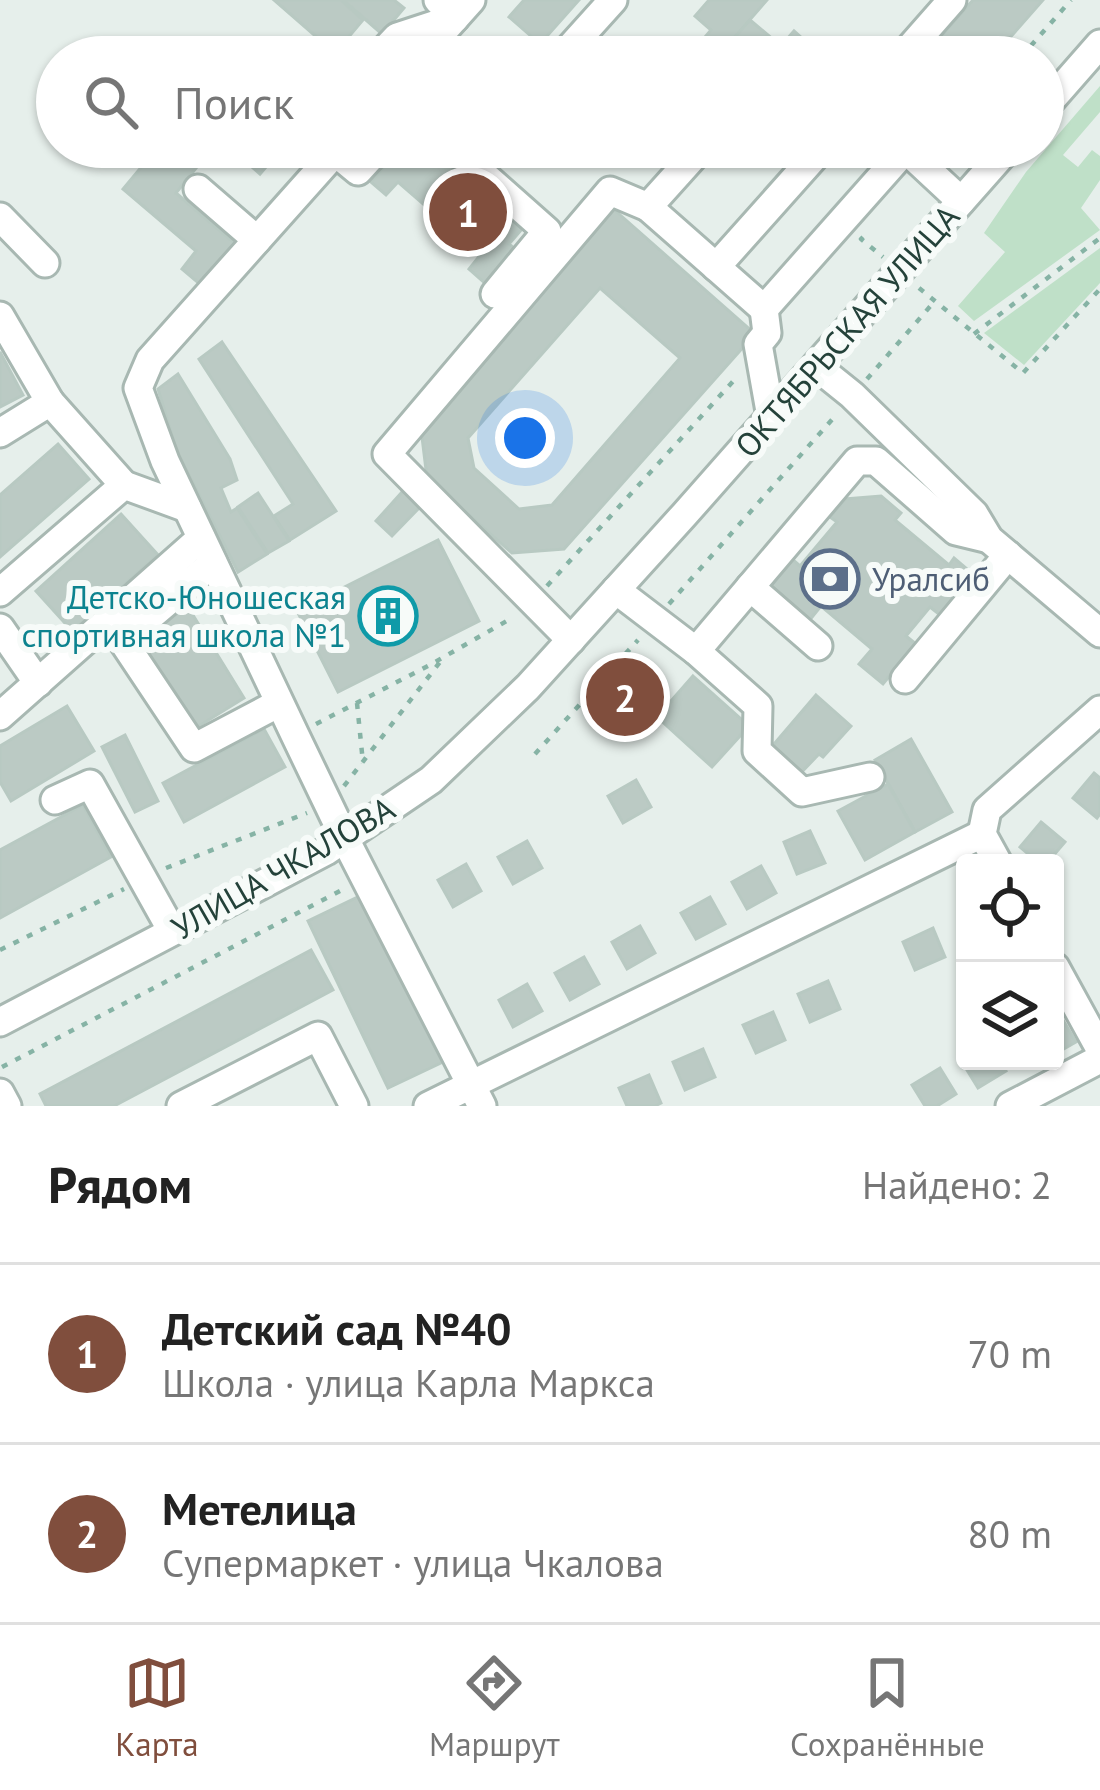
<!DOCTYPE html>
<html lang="ru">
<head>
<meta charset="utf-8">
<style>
	:root { --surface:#fff; --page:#f2f2f2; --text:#222; --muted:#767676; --line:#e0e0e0; --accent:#804e3d }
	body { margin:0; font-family:"PT Sans",sans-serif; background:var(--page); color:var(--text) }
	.controls { position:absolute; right:36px; bottom:36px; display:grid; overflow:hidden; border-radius:12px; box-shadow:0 3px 9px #0004 }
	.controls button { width:108px; height:108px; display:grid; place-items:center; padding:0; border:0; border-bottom:3px solid var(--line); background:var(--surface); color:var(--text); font:60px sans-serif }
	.you { position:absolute; left:525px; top:438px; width:42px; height:42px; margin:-30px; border:9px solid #fff; border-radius:50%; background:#1a73e8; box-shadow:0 0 0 18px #1a73e833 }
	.badge { display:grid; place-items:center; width:78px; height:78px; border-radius:50%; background:var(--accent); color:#fff; font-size:39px; font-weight:700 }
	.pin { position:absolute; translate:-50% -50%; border:6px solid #fff; box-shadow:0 3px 12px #0006 }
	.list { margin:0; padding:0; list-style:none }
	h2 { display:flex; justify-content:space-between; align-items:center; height:156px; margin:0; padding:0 48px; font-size:51px }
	h2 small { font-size:39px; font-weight:400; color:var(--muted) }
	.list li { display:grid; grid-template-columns:78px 1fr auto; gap:36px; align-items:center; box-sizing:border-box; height:180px; padding:0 48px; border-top:3px solid var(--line) }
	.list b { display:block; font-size:45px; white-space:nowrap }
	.list p { margin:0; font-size:39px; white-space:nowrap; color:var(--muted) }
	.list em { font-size:39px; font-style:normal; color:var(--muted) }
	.icon { flex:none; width:66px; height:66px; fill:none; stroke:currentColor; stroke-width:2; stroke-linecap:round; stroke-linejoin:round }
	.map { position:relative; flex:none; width:1100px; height:1106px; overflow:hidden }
	.search { position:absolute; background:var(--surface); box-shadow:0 3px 9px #0004; left:36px; right:36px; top:36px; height:132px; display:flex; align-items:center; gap:30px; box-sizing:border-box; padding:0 42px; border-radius:66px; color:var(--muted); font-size:45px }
	.sheet { height:516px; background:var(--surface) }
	nav { display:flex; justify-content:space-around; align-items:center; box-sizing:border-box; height:168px; border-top:3px solid var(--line); background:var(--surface); font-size:33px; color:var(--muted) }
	nav a { display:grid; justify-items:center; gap:6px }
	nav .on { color:var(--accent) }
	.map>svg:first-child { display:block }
	.green { fill:#bfe0c8 }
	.building { fill:#bbcac4; stroke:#b8c9c2; stroke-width:3; fill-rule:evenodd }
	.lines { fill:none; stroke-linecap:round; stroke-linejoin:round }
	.minor-casing { stroke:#a8b8b2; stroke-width:33 }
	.path { stroke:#86b3a5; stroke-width:4.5; stroke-dasharray:6 9; stroke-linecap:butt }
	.minor { stroke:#fff; stroke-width:27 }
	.labels { text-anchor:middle; stroke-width:12; stroke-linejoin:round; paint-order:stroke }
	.street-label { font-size:33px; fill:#24423a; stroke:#f7fbf9 }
	.service-label { font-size:33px; fill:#4e5e75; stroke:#f7fbf9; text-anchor:start }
	.culture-label { font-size:33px; fill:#0d838f; stroke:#f7fbf9; text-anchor:end }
</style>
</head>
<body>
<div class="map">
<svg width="1100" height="1106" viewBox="0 0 1100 1106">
	<rect width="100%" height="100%" fill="#e6efeb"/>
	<g class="green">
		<path d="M 1100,86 L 1100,112 L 1063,155 L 1078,167 L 1092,150 L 1100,156 L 1100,180 L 1081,208 L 1100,230 L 974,321 L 958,306 L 1005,252 L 984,233 L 1026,172 Z"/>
		<path d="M 1100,248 L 1100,283 L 1024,365 L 984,333 Z"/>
	</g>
	<g class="building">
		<path d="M 274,0 L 341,0 L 363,20 L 335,53 Z"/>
		<path d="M 343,0 L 394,0 L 404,8 L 382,34 Z"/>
		<path d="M 524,0 L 579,0 L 540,44 L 509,17 Z"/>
		<path d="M 709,0 L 767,0 L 734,38 L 750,52 L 746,57 L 688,57 L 711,30 L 695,16 Z"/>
		<path d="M 973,0 L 1043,0 L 993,57 L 923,57 Z"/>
		<path d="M 750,20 L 781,46 L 794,31 L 823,57 L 756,57 L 734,38 Z"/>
		<path d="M 158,147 L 173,147 L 197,167 L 176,193 L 237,245 L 202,286 L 182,269 L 196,251 L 123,189 Z"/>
		<path d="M 229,147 L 283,147 L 260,174 Z"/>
		<path d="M 411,147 L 430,147 L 523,228 L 509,244 L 515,249 L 486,284 L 469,269 L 481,254 L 398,182 L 386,195 L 371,182 L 400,148 L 406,153 Z"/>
		<path d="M 610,206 L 755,334 L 564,549 L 512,553 L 427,478 L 421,429 ZM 600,288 L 680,358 L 552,505 L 519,509 L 474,468 L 468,438 Z"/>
		<path d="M 222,342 L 336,511 L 290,540 L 274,516 L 293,504 L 199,359 Z"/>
		<path d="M 0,352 L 23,395 L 0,407 Z"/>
		<path d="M 178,374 L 230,459 L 237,480 L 221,488 L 231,512 L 237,508 L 267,554 L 238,572 L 176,449 L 158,389 Z"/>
		<path d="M 58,444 L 89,479 L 0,557 L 0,495 Z"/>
		<path d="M 403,491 L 420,507 L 392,536 L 376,521 Z"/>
		<path d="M 258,493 L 289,541 L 268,553 L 238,507 Z"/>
		<path d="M 881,496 L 901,513 L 895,520 L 949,565 L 954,558 L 974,575 L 940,615 L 930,607 L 906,636 L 916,644 L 883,684 L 859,664 L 872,649 L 821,606 L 808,622 L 768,588 L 792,559 L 800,566 L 837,522 L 830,517 L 845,499 Z"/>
		<path d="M 121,514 L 158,555 L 72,631 L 36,591 Z"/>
		<path d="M 438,540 L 479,621 L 338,692 L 297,611 Z"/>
		<path d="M 188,607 L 244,698 L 194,729 L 138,637 Z"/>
		<path d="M 626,672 L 649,691 L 634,708 L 628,703 L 606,729 L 590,716 Z"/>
		<path d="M 693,676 L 749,726 L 712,767 L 657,717 Z"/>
		<path d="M 816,695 L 851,726 L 823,757 L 819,754 L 797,777 L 768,751 Z"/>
		<path d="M 67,706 L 94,751 L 11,801 L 0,782 L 0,746 Z"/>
		<path d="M 264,729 L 285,767 L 184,822 L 163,783 Z"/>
		<path d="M 125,735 L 158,801 L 135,812 L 102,747 Z"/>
		<path d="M 911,739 L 952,812 L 915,832 L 875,760 Z"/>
		<path d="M 1094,773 L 1100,778 L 1100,814 L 1097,818 L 1073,798 Z"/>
		<path d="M 636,780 L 651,807 L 623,823 L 608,796 Z"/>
		<path d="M 888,784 L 915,832 L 865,860 L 838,811 Z"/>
		<path d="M 83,805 L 111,857 L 0,918 L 0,850 Z"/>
		<path d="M 1041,822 L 1065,842 L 1047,863 L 1039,863 L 1020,847 Z"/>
		<path d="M 810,831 L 825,863 L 797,874 L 784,842 Z"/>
		<path d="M 527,841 L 542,868 L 513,884 L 498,857 Z"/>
		<path d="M 466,864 L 481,891 L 453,907 L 438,880 Z"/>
		<path d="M 761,866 L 776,893 L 747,909 L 732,882 Z"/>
		<path d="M 366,893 L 447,1060 L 388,1088 L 308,921 Z"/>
		<path d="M 710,897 L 725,924 L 696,939 L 681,913 Z"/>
		<path d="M 640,926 L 655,953 L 627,969 L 612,942 Z"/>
		<path d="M 933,928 L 945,957 L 915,970 L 903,942 Z"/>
		<path d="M 311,950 L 333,990 L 114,1106 L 46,1106 L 40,1094 Z"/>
		<path d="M 584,957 L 599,984 L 570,1000 L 555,973 Z"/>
		<path d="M 828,981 L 840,1009 L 810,1022 L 798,994 Z"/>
		<path d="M 527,984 L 542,1011 L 513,1027 L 499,1000 Z"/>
		<path d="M 773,1012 L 785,1040 L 756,1053 L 743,1025 Z"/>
		<path d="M 1060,1015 L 1076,1042 L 1055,1054 L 1055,1018 Z"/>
		<path d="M 703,1049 L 715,1077 L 685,1090 L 673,1062 Z"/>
		<path d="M 965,1060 L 1000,1061 L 1006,1071 L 978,1088 L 962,1062 Z"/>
		<path d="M 940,1068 L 956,1094 L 937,1106 L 925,1106 L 912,1085 Z"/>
		<path d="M 649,1075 L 661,1103 L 655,1106 L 627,1106 L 619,1088 Z"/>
	</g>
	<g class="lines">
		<g class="minor-casing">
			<g id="minor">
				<path d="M 567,51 L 613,0"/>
				<path d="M 378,57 L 397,37 L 455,18 L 438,0"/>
				<path d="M 420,57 L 471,0"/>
				<path d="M 902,57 L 952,0"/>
				<path d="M 1043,109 L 1100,44"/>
				<path d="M 340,147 L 150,360 L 138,388 L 165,461 L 295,735 L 345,839 L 482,1106"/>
				<path d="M 452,147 L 547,231 L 495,294"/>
				<path d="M 903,147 L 961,201"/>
				<path d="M 335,152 L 358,171 L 380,147"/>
				<path d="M 198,189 L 257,240"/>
				<path d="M 648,207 L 764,309 L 906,149"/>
				<path d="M 0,217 L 45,263"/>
				<path d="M 716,267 L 823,147"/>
				<path d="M 764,309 L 767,333 L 758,344 L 771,417"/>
				<path d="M 0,316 L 50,402"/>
				<path d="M 816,366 L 852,395 L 974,514 L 989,539 L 1100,633"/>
				<path d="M 0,433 L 50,402 L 124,485"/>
				<path d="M 213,563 L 122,640 L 194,748 L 279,703"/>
				<path d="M 750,587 L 818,646"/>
				<path d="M 616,590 L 696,651 L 758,706 L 757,751 L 802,792 L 870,777"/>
				<path d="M 0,592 L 124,485 L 187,508"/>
				<path d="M 0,628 L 38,683"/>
				<path d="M 571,640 L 387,454 L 610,191 L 648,207 L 702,147"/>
				<path d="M 696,651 L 857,461 L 876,461 L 956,531 L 989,539"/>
				<path d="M 905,679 L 1008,555"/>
				<path d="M 0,716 L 201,538"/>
				<path d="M 55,800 L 90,784 L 172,931"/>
				<path d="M 998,863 L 982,834 L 987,810 L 1100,710"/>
				<path d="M 1055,967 L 1100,1049"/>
				<path d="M 0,1022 L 326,851 L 431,780 L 528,687 L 684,515 L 1009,147"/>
				<path d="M 0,1093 L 7,1106"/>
				<path d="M 181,1106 L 318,1036 L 354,1106"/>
				<path d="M 428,1106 L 982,834"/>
				<path d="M 1010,1106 L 1100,1059"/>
			</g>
		</g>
		<g class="path">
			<path d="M 1021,57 L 1071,0"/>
			<path d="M 863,237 L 861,239 L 883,257"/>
			<path d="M 919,288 L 1023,373 L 1100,289"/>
			<path d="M 974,334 L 1100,238"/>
			<path d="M 867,379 L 934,302"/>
			<path d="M 547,586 L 737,377"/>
			<path d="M 669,604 L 836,415"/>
			<path d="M 357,703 L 363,763"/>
			<path d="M 316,724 L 428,666 L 512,618"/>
			<path d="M 535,754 L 638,640"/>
			<path d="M 344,786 L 440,662"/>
			<path d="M 166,868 L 307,813"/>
			<path d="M 0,950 L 124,889"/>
			<path d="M 2,1067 L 342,890"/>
		</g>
		<use href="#minor" class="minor"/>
	</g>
	<defs>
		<g id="bank-ring" transform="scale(3)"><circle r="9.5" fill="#f7fbf9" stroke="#5c6f8a" stroke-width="1.5"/><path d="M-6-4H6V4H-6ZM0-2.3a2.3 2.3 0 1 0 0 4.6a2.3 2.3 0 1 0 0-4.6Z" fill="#5c6f8a"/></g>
		<g id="building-ring" transform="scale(3)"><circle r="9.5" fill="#f7fbf9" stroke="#0f9aa8" stroke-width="1.5"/><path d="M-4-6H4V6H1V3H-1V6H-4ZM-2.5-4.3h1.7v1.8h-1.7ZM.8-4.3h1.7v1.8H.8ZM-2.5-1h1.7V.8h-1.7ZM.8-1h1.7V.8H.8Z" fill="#0f9aa8"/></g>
	</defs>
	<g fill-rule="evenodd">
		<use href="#bank-ring" x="830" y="579"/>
		<use href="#building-ring" x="388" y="616"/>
	</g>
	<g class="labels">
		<g class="street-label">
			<text transform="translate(847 331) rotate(-49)" y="12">ОКТЯБРЬСКАЯ УЛИЦА</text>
			<text transform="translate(283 868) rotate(-30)" y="12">УЛИЦА ЧКАЛОВА</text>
		</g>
		<g class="service-label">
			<text x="872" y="591">Уралсиб</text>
		</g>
		<g class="culture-label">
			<text x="346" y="609">Детско-Юношеская<tspan x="346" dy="38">спортивная школа №1</tspan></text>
		</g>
	</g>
</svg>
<div class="controls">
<button><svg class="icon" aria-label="locate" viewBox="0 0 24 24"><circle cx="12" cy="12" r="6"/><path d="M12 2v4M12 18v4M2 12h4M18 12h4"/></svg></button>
<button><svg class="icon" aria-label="layers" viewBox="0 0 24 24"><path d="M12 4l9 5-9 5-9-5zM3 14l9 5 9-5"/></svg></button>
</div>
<div class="you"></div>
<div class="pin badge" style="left:468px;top:212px">1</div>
<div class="pin badge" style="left:625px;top:697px">2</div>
<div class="search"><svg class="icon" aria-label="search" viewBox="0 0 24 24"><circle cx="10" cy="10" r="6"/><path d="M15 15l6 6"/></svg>Поиск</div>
</div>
<section class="sheet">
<h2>Рядом<small>Найдено: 2</small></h2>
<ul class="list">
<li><span class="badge">1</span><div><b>Детский сад №40</b><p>Школа · улица Карла Маркса</p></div><em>70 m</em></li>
<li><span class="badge">2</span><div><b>Метелица</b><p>Супермаркет · улица Чкалова</p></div><em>80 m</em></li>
</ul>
</section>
<nav>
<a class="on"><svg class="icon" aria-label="map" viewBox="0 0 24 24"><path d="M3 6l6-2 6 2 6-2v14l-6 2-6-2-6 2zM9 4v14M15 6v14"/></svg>Карта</a>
<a><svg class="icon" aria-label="directions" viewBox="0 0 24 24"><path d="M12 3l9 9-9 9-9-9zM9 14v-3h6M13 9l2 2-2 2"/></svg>Маршрут</a>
<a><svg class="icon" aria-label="saved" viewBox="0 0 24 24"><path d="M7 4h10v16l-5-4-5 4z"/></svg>Сохранённые</a>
</nav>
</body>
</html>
